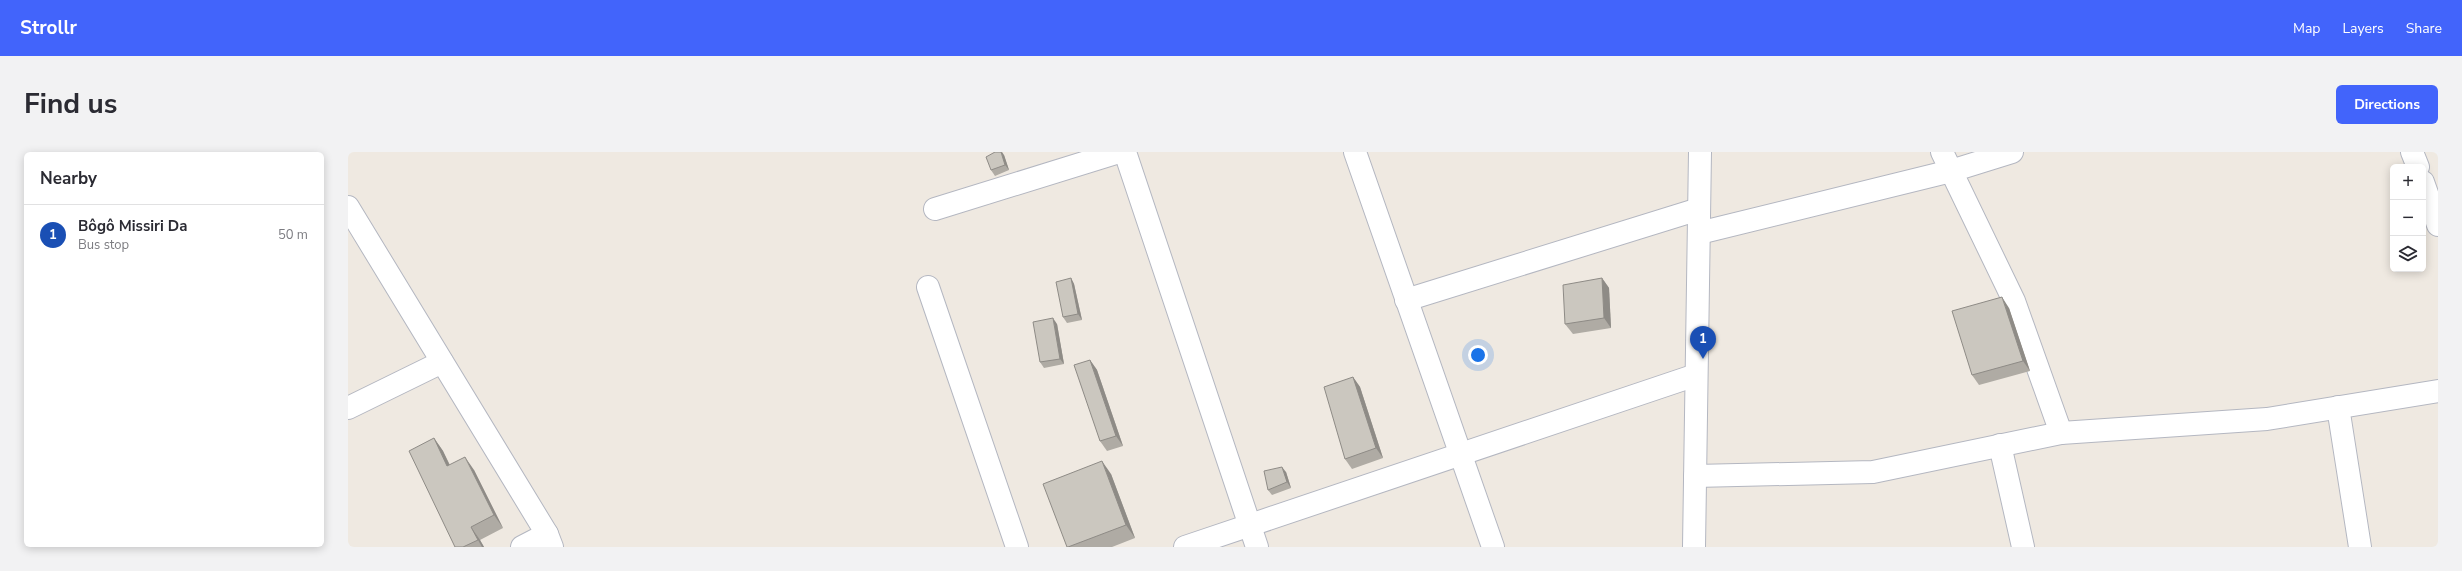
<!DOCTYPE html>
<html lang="en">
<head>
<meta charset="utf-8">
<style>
	:root { --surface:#fff; --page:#f2f2f3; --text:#2b2b33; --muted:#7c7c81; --line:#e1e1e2; --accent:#4264fb }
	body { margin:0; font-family:"Nunito Sans",sans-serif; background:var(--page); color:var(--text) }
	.controls { position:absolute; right:12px; top:12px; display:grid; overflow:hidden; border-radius:6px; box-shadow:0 2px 10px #0003 }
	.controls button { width:36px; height:36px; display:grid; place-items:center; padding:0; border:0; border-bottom:1px solid var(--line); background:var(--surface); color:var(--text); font:20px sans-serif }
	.you { position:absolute; left:1130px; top:203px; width:14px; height:14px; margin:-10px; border:3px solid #fff; border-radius:50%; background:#1a73e8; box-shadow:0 0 0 6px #1a73e833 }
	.badge { display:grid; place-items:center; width:26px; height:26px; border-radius:50%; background:var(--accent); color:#fff; font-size:13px; font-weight:700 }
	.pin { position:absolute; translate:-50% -33px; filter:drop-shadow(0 1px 2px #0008) }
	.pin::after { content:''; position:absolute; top:21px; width:14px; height:12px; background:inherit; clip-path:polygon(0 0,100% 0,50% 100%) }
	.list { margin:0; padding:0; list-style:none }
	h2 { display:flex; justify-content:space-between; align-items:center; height:52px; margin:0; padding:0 16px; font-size:17px }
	h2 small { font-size:13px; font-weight:400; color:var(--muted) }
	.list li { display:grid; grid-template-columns:26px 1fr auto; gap:12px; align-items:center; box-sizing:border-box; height:60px; padding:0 16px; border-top:1px solid var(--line) }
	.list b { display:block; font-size:15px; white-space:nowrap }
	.list p { margin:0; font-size:13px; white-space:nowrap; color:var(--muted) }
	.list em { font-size:13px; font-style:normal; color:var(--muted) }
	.icon { flex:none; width:22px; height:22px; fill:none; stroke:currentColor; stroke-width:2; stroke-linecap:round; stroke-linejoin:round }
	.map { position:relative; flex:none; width:2090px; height:395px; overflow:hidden; border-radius:6px }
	header { display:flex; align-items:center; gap:24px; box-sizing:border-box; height:56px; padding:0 20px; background:var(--accent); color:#fff }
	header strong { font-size:19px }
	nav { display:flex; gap:22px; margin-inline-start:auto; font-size:14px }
	.intro { display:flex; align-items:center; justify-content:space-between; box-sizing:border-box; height:96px; padding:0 24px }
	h1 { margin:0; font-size:28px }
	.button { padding:10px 18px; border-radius:6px; background:var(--accent); color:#fff; font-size:14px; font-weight:700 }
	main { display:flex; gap:24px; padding:0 24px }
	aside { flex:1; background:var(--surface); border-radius:6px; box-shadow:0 2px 10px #0003 }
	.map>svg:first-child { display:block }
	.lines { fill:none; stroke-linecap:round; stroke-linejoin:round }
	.street-casing { stroke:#b4b7c1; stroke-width:24 }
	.secondary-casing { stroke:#b4b7c1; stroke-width:24 }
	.street { stroke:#fff; stroke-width:22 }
	.secondary { stroke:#fff; stroke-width:22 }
	.wall { fill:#afaba4 }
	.shaded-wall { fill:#8e8b86 }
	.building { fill:#cbc7bf; stroke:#8e8b86 }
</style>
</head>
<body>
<header>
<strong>Strollr</strong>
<nav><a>Map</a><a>Layers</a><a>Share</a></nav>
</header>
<div class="intro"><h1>Find us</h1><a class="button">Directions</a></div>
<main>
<aside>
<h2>Nearby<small></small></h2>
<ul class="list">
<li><span class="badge" style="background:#1a4fb4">1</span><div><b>Bôgô Missiri Da</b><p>Bus stop</p></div><em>50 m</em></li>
</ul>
</aside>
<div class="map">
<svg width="2090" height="395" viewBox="0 0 2090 395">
	<rect width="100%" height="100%" fill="#efe9e1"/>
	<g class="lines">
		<g class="street-casing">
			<g id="street">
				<path d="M 777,0 L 909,395"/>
				<path d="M 1007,0 L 1145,395"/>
				<path d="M 1594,0 L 1666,149 L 1713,281"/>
				<path d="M 2064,0 L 2070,15"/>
				<path d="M 2075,30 L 2090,73"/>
				<path d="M 0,55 L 199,382 L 204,395"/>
				<path d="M 587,57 L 771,0"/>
				<path d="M 1351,81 L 1603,19 L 1664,0"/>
				<path d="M 580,135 L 669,395"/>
				<path d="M 1058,148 L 1351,57"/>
				<path d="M 1990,255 L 2012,395"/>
				<path d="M 0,256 L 94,210"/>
				<path d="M 1652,293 L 1675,395"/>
				<path d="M 1347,324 L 1525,320 L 1713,281 L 1919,267 L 2090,239"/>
				<path d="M 174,395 L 199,382"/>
				<path d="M 837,395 L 1348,223"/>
			</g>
		</g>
		<g class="secondary-casing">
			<path id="secondary" d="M 1346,395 L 1352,0"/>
		</g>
		<use href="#street" class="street"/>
		<use href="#secondary" class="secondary"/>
	</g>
	<g class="wall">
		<path d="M 656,3 L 661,18 L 647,24 L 643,18 Z"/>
		<path d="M 723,126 L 726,132 L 734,168 L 719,171 L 715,165 Z"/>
		<path d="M 1254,126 L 1261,136 L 1263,176 L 1225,182 L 1217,172 Z"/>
		<path d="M 1661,156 L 1682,219 L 1631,233 L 1624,223 Z"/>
		<path d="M 709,172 L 716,212 L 696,216 L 692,210 Z"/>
		<path d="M 742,208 L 749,218 L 775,294 L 759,299 L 752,289 Z"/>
		<path d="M 1005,225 L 1012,235 L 1035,306 L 1004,317 L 997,307 Z"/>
		<path d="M 86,286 L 95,299 L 102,313 L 126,318 L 155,376 L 132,388 L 136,395 L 107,395 Z"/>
		<path d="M 938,320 L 943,336 L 924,343 L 920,338 Z"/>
		<path d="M 763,322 L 787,386 L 764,395 L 719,395 Z"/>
	</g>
	<g class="shaded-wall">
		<path d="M 653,0 L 654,0 L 656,3 L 661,18 L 657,13 Z"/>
		<path d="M 723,126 L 726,132 L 734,168 L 730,162 Z"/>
		<path d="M 1254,126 L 1261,136 L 1263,176 L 1256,166 Z"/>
		<path d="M 1654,145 L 1661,156 L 1682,219 L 1675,209 Z"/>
		<path d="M 705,166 L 709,172 L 716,212 L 712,207 Z"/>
		<path d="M 742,208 L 749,218 L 775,294 L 768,284 Z"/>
		<path d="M 1005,225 L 1012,235 L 1035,306 L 1028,296 Z"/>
		<path d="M 86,286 L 95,299 L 108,327 L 99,314 Z"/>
		<path d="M 117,305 L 126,318 L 155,376 L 146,363 Z"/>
		<path d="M 754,309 L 763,322 L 787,386 L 778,373 Z"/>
		<path d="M 934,315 L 938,320 L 943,336 L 939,330 Z"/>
		<path d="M 123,375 L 132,388 L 136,395 L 134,395 L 130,388 Z"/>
	</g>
	<g class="building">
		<path d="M 647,0 L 653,0 L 657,13 L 643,18 L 638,5 Z"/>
		<path d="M 723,126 L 730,162 L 715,165 L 708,130 Z"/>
		<path d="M 1254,126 L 1256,166 L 1217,172 L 1215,133 Z"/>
		<path d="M 1654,145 L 1675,209 L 1624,223 L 1604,159 Z"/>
		<path d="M 705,166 L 712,207 L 692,210 L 685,170 Z"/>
		<path d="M 742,208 L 768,284 L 752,289 L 726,213 Z"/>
		<path d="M 1005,225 L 1028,296 L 997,307 L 976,235 Z"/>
		<path d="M 86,286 L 99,314 L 117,305 L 146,363 L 123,375 L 130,388 L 115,395 L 107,395 L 61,299 Z"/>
		<path d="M 754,309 L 778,373 L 720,395 L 719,395 L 695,332 Z"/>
		<path d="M 934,315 L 939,330 L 920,338 L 916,319 Z"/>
	</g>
</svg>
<div class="controls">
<button>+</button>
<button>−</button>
<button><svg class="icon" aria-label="layers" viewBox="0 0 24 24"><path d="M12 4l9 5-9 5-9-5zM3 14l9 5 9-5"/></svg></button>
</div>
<div class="you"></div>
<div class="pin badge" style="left:1355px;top:207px;background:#1a4fb4">1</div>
</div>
</main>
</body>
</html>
